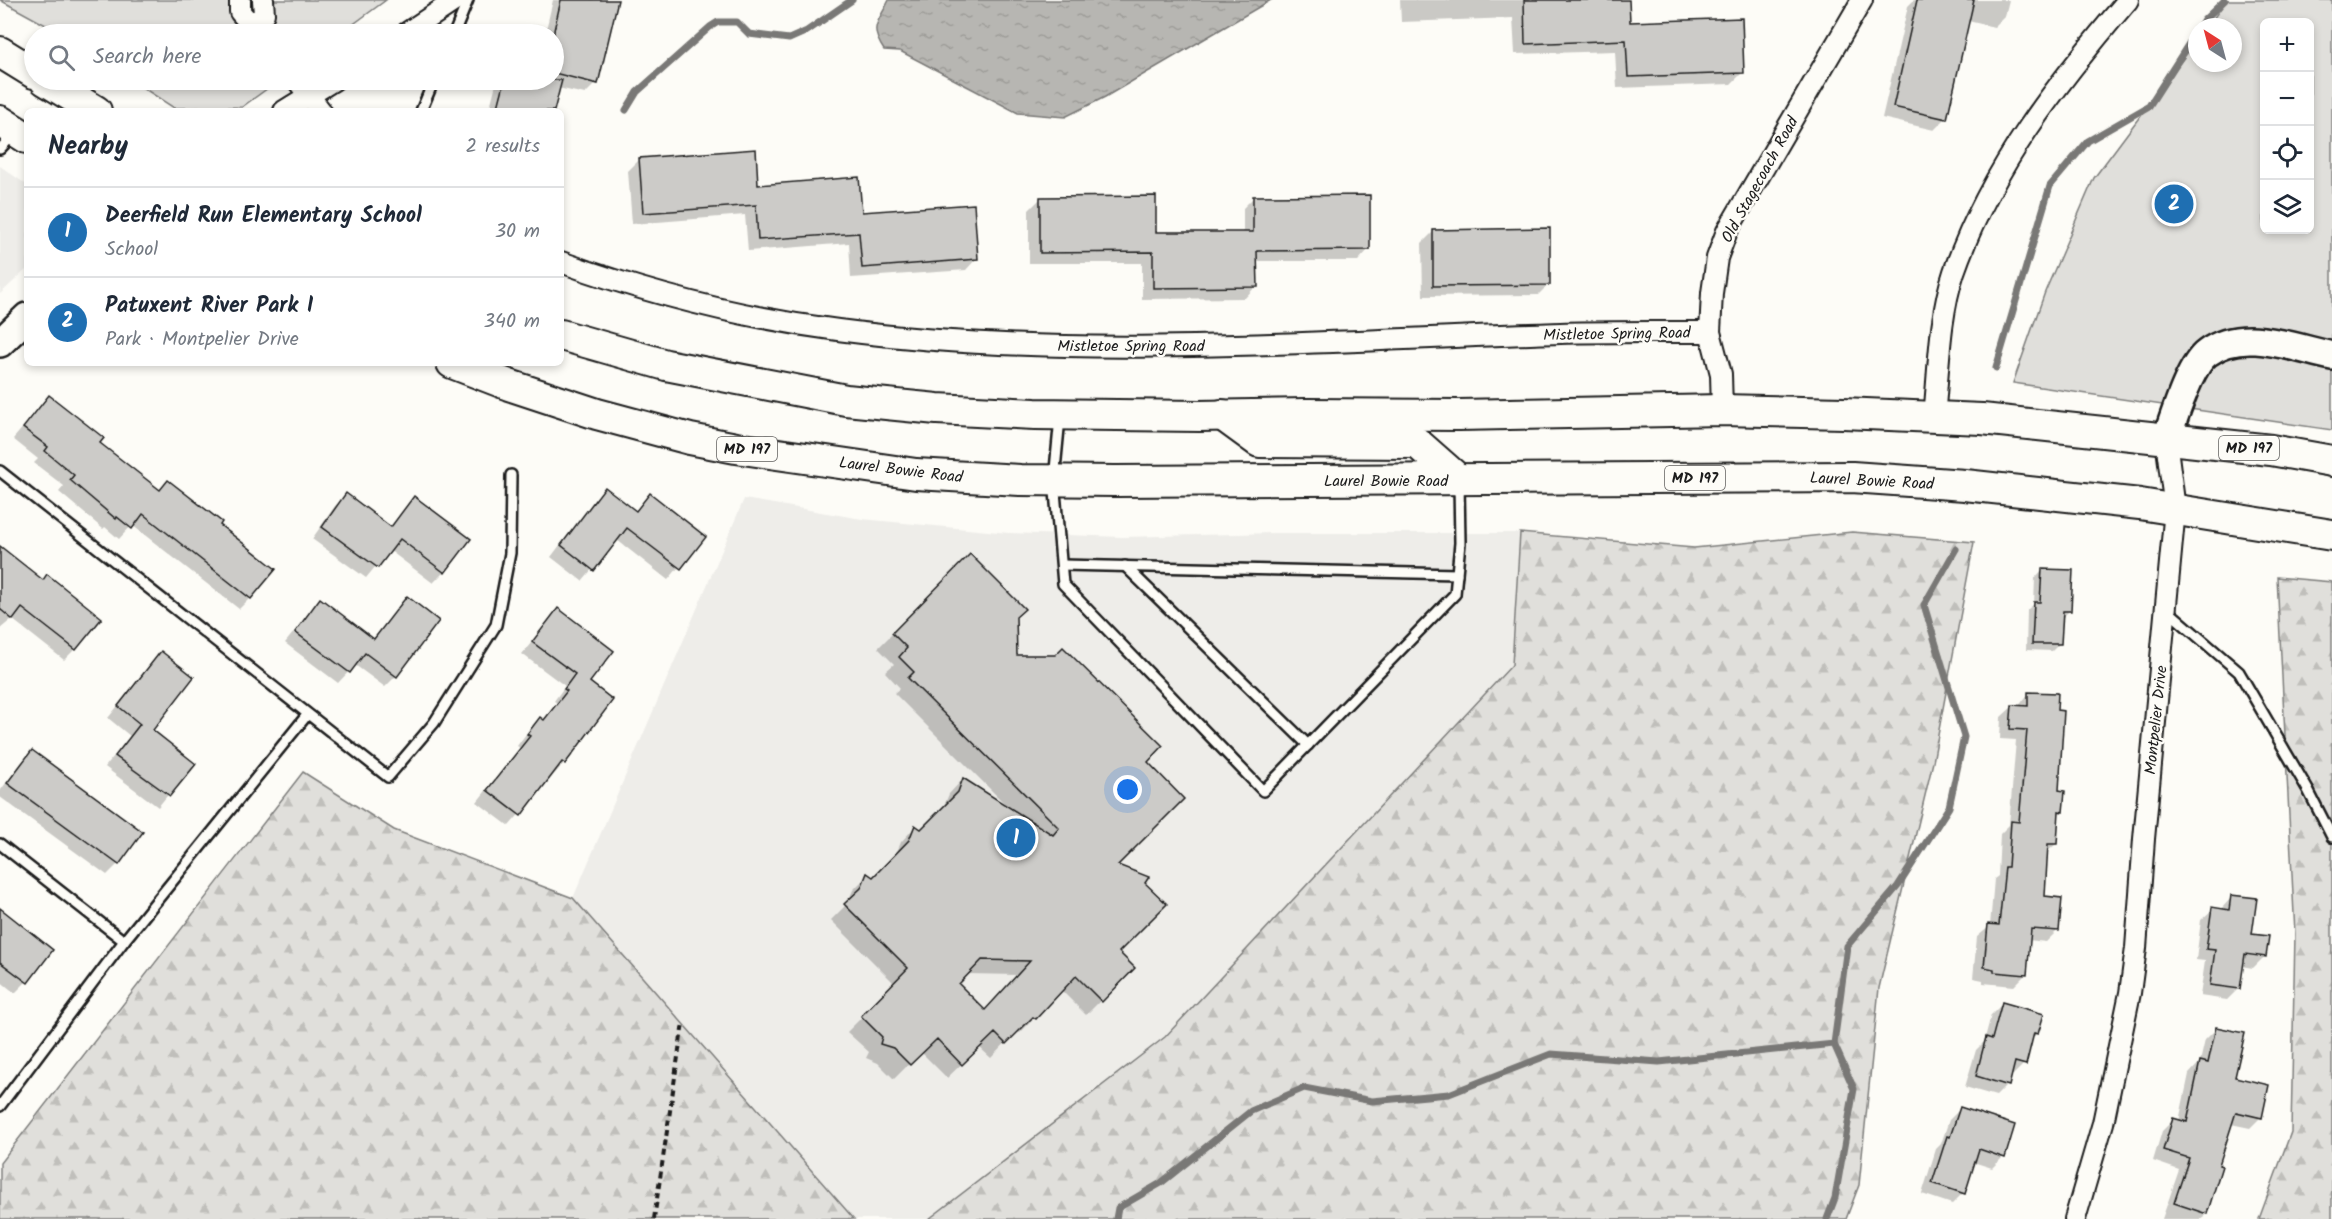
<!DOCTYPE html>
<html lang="en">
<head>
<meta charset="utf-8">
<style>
	:root { --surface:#fff; --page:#f6f6f7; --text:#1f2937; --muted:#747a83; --line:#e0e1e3; --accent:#1f6fb2 }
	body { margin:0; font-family:Kalam,sans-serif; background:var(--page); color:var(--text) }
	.controls { position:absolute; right:18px; top:18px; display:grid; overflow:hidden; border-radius:9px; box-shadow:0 3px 9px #0003 }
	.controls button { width:54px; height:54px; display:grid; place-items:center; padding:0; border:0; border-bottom:2px solid var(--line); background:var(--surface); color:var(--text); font:30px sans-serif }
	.compass { position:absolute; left:2188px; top:18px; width:54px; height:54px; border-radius:50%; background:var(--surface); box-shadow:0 3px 9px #0003; rotate:324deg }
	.you { position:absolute; left:1128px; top:790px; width:21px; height:21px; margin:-15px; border:4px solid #fff; border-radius:50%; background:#1a73e8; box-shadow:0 0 0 9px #1a73e833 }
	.badge { display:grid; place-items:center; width:39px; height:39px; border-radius:50%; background:var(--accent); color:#fff; font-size:20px; font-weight:700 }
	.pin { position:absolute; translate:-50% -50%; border:3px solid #fff; box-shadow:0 2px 6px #0006 }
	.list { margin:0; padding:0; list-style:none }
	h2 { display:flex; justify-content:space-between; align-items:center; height:78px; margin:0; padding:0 24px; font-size:26px }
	h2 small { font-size:20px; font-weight:400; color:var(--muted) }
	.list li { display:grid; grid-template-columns:39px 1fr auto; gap:18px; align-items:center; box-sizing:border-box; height:90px; padding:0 24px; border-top:2px solid var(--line) }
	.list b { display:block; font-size:22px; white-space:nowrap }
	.list p { margin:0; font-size:20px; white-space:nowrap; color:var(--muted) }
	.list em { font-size:20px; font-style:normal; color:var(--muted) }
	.icon { flex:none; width:33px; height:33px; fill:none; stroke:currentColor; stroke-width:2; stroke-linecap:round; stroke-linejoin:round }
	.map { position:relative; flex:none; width:2332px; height:1219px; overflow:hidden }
	.search { position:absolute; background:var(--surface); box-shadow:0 3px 9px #0003; left:24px; top:24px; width:540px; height:66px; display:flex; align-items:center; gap:15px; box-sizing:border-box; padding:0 21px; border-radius:33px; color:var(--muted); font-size:22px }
	.panel { position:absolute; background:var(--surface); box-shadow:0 3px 9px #0003; left:24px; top:108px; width:540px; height:258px; border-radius:9px }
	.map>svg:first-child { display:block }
	.built { fill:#eeede9 }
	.forest { fill:url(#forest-firs); stroke:#7e7e7c; stroke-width:1.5 }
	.park { fill:#e0dfdb; stroke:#7e7e7c; stroke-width:1.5; fill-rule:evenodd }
	.water { fill:url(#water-ripples); stroke:#797876; stroke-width:1.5 }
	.shadow { fill:#0003; fill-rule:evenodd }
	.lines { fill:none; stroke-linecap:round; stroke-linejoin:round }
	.stream { stroke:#797876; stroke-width:7 }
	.building { fill:#cccbc8; stroke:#1c1c1c; stroke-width:1.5; fill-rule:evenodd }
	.lane-casing { stroke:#1c1c1c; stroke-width:14 }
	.street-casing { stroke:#1c1c1c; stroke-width:24 }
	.secondary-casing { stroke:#1c1c1c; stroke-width:32 }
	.primary-casing { stroke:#1c1c1c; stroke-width:34 }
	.path { stroke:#1c1c1c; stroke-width:4; stroke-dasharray:6 4.5; stroke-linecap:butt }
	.lane { stroke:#fdfcf7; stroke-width:9 }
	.street { stroke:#fdfcf7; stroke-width:20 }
	.secondary { stroke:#fdfcf7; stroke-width:27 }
	.primary { stroke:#fdfcf7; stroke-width:30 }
	.labels { text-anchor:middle; stroke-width:5; stroke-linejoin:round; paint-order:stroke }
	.shield { fill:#fdfcf7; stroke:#605f5e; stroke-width:1.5 }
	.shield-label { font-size:15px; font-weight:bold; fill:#1c1c1c }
	.street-label { font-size:16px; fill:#1c1c1c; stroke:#fdfcf7 }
</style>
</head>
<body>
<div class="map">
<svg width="2332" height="1219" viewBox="0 0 2332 1219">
	<defs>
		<pattern id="forest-firs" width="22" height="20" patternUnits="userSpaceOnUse" patternTransform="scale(1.5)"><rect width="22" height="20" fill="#e0dfdb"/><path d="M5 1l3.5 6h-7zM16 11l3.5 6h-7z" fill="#c0bfbb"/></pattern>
		<pattern id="water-ripples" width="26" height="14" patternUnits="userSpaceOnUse" patternTransform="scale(1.5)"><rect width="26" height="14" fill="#b7b6b2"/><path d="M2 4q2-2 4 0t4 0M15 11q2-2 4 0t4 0" fill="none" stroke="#9d9c98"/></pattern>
	</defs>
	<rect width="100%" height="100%" fill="#fdfcf7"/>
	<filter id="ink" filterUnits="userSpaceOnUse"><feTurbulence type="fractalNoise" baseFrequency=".0167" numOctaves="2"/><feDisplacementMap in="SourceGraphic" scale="12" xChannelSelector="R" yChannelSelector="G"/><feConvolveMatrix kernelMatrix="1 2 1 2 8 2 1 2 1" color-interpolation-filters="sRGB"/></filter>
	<g filter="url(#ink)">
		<g class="built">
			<path d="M 0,166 L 27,185 L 27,269 L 0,294 Z"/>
			<path d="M 744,499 L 862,519 L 1009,533 L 1123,537 L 1273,533 L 1520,533 L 1512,665 L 1165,1037 L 929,1219 L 854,1219 L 573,898 Z"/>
		</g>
		<g class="forest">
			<path d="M 1852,532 L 1974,542 L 1933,762 L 1879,988 L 1859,1185 L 1846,1219 L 929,1219 L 1165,1037 L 1512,665 L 1520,533 L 1694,548 Z"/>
			<path d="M 2277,577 L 2332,582 L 2332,1219 L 2259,1219 L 2291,1132 L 2295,934 Z"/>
			<path d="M 303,772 L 394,830 L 573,898 L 854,1219 L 0,1219 L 0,1163 Z"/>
		</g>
		<g class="park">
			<path d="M 0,0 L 386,0 L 340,34 L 62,34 Z"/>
			<path d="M 2227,0 L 2332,0 L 2332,430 L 2013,383 L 2045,292 L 2094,178 L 2197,40 L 2197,63 L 2233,63 L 2233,27 L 2207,27 ZM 2264,22 L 2310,22 L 2310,230 L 2264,230 Z"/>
			<path d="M 131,80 L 279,80 L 242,107 L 174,108 Z"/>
		</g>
		<path class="water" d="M 889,0 L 1271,0 L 1105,97 L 1065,117 L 1018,113 L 900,51 L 884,50 C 868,26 879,22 889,0 Z"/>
		<g class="shadow">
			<path d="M 553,0 L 617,0 L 596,83 L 585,94 L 558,88 L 553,111 L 489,111 L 497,80 L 554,80 L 554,34 L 545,34 Z"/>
			<path d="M 1400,0 L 1628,0 L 1628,24 L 1743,72 L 1731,84 L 1617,88 L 1615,51 L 1515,54 L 1513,18 L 1401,22 Z"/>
			<path d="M 1914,0 L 2009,0 L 2005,16 L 1994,27 L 1968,21 L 1946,118 L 1934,130 L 1882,118 L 1908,6 Z"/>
			<path d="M 640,159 L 757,186 L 860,214 L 977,258 L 966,270 L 851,278 L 849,243 L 748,251 L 745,215 L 632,224 L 628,171 Z"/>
			<path d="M 1254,197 L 1369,249 L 1358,261 L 1256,261 L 1256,286 L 1245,298 L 1142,299 L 1142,263 L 1029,263 L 1029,210 L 1040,199 L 1155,234 L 1243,233 L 1243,208 Z"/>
			<path d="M 1433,232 L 1549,284 L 1538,295 L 1423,296 L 1422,243 Z"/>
			<path d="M 49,397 L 98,444 L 159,491 L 168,482 L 250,598 L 239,609 L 132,525 L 119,539 L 105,527 L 103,529 L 59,492 L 64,486 L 34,463 L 38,459 L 13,439 Z"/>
			<path d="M 605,489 L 634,512 L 650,495 L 704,537 L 668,580 L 617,540 L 582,581 L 551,557 L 594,500 Z"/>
			<path d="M 346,495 L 390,527 L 414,498 L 444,572 L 433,583 L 389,550 L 366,578 L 312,539 L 335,506 Z"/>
			<path d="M 0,550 L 75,649 L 64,660 L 12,619 L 0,629 Z"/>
			<path d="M 970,556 L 1015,617 L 1016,657 L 1145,762 L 1115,866 L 1117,952 L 1133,968 L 1086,1015 L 1061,990 L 1020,1033 L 1017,1031 L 991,1058 L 979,1047 L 947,1078 L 921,1052 L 894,1079 L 878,1063 L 866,1058 L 869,1052 L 847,1032 L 895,984 L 831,920 L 847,904 L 853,890 L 868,875 L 873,878 L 895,857 L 901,842 L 915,827 L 921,830 L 943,808 L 949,794 L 963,779 L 1007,806 L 894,693 L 900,688 L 885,672 L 894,664 L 878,648 ZM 967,974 L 1018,975 L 984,1011 L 957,984 Z"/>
			<path d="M 2042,570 L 2069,611 L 2062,618 L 2060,643 L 2052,651 L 2026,650 L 2027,610 L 2034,604 L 2035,578 Z"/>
			<path d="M 407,598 L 396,676 L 385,687 L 355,665 L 338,683 L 285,643 L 320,600 L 372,640 Z"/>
			<path d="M 558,610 L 588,682 L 564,763 L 509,826 L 477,802 L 520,748 L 517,746 L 529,730 L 540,719 L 543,721 L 557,703 L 554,701 L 565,686 L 522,654 Z"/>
			<path d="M 161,653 L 151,730 L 193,764 L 158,807 L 105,767 L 130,736 L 108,718 Z"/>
			<path d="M 2029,693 L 2062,811 L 2057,816 L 2056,844 L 2046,853 L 2043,897 L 2057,931 L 2046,942 L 2028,940 L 2025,975 L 2014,986 L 1983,983 L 1983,980 L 1973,978 L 1977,937 L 1990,926 L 1994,879 L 1998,876 L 2000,834 L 2009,825 L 2016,740 L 2000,739 L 2001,717 L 2013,706 L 2018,707 Z"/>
			<path d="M 32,752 L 118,864 L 107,875 L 0,797 L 0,791 L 21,763 Z"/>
			<path d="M 2232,897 L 2251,935 L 2265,956 L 2253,968 L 2241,966 L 2238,989 L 2227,1000 L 2200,996 L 2205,961 L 2196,960 L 2201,920 L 2213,909 L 2220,910 Z"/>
			<path d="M 0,910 L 26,982 L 15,993 L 0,981 Z"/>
			<path d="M 2002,1004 L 2037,1033 L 2031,1039 L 2024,1064 L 2013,1075 L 2010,1075 L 2007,1085 L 1996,1096 L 1965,1087 L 1976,1050 L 1984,1042 L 1991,1015 Z"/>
			<path d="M 2216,1029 L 2234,1078 L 2261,1117 L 2250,1128 L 2231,1124 L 2217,1166 L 2220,1167 L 2203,1219 L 2162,1219 L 2179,1170 L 2153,1161 L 2162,1131 L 2174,1119 L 2179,1121 L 2189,1074 L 2200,1062 L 2205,1040 Z"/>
			<path d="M 1960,1109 L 2003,1157 L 1992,1168 L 1973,1162 L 1963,1193 L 1952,1204 L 1922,1194 L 1936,1149 L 1941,1144 L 1949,1120 Z"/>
		</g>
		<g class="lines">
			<g class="stream">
				<path d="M 2200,27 L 2204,20 L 2225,0"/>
				<path d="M 626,110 L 637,92 L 710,27 L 718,22 L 737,22 L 749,34 L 789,39 L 807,31 L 852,0"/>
				<path d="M 1996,368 L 2050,186 L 2088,141 L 2149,106 L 2197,31"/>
				<path d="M 1116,1219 L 1118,1208 L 1161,1183 L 1251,1111 L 1304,1088 L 1372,1101 L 1449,1094 L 1551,1054 L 1659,1062 L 1834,1044 L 1847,946 L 1898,886 L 1949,807 L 1964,737 L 1924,605 L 1956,549"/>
				<path d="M 1827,1219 L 1835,1198 L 1854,1089 L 1834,1044"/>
			</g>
		</g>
		<g class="building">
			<path d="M 561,0 L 618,0 L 598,84 L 554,73 L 554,30 Z"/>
			<path d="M 1524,0 L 1629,0 L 1630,22 L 1742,18 L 1744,73 L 1628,77 L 1626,40 L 1525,44 Z"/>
			<path d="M 1917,0 L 1974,0 L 1947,119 L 1893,107 Z"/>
			<path d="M 505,80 L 562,80 L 554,111 L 497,111 Z"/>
			<path d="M 756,149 L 758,185 L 859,177 L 862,212 L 974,204 L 978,259 L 862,268 L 859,233 L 758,240 L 756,205 L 643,213 L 639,158 Z"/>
			<path d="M 1370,195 L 1370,250 L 1257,251 L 1258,287 L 1153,288 L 1153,252 L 1040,253 L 1040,197 L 1156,196 L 1156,232 L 1253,232 L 1253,196 Z"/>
			<path d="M 1550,228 L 1550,285 L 1433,286 L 1433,230 Z"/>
			<path d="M 49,395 L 104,438 L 100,443 L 160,490 L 168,480 L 222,522 L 220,525 L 276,569 L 251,599 L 143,514 L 132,529 L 117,517 L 116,519 L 70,480 L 74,475 L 45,451 L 48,447 L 23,428 Z"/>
			<path d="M 605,487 L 636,511 L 650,493 L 706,537 L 681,569 L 627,528 L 594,571 L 561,545 Z"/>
			<path d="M 346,493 L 391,527 L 414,496 L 471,539 L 445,573 L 400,539 L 378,568 L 322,527 Z"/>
			<path d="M 0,546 L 43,580 L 47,574 L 102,618 L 76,650 L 22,608 L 13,620 L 0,609 Z"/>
			<path d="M 970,554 L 1025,609 L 1016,617 L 1017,655 L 1055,655 L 1063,647 L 1163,746 L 1148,762 L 1184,799 L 1118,865 L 1149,877 L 1145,883 L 1167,904 L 1119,952 L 1135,968 L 1102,1002 L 1076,976 L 1036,1019 L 1033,1017 L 1006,1044 L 995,1033 L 962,1065 L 937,1039 L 910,1065 L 893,1048 L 880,1044 L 882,1037 L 861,1016 L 908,968 L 844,904 L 861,888 L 867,873 L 873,877 L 909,840 L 915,825 L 921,829 L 958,792 L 963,778 L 1053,835 L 1059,828 L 908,678 L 914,672 L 899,657 L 907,648 L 892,633 ZM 982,960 L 1030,961 L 985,1010 L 959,984 Z"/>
			<path d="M 2042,569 L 2073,570 L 2071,611 L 2063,611 L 2061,644 L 2032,644 L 2034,602 L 2040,602 Z"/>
			<path d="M 407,596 L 439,621 L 397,677 L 365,653 L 350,673 L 295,632 L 320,598 L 374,639 Z"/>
			<path d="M 558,608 L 614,651 L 590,682 L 613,700 L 565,764 L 562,762 L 521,816 L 487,790 L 530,736 L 527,734 L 540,717 L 544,720 L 567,691 L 564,689 L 575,674 L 532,642 Z"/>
			<path d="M 161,651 L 194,677 L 153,730 L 196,764 L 170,796 L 115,756 L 140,724 L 118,706 Z"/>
			<path d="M 2028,692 L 2058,693 L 2057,710 L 2064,711 L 2059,790 L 2065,791 L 2063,812 L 2059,811 L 2057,844 L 2048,844 L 2045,896 L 2062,898 L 2059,931 L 2031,929 L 2027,975 L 1994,972 L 1994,969 L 1984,967 L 1988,924 L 1999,925 L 2005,867 L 2008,867 L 2011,821 L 2019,822 L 2027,730 L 2010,729 L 2012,705 L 2028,706 Z"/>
			<path d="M 32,750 L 143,832 L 119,865 L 7,783 Z"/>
			<path d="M 2231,895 L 2257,898 L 2252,934 L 2269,936 L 2266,957 L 2245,954 L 2240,989 L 2210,985 L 2215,950 L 2206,949 L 2212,907 L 2229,910 Z"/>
			<path d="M 0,908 L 53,950 L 28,983 L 0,962 Z"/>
			<path d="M 2002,1002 L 2044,1014 L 2038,1034 L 2034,1033 L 2026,1065 L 2015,1062 L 2009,1086 L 1976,1076 L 1986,1037 L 1992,1039 Z"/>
			<path d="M 2216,1027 L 2245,1033 L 2235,1077 L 2269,1085 L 2262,1118 L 2236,1112 L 2219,1165 L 2222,1166 L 2207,1214 L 2174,1203 L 2189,1158 L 2163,1150 L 2173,1118 L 2187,1122 L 2200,1061 L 2208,1063 Z"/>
			<path d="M 1960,1107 L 2015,1125 L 2005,1158 L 1979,1149 L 1965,1194 L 1932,1183 L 1947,1136 L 1950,1137 Z"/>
		</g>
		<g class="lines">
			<g class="lane-casing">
				<g id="lane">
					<path d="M 454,34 L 468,0"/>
					<path d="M 421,111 L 434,80"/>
					<path d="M 0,149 L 13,135"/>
					<path d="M 1060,418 L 1054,480 L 1063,584 L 1263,791 L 1455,594 L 1460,543 L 1459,483"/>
					<path d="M 0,471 L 388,777 L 434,723 L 496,625 L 510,553 L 511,475"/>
					<path d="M 1062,565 L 1457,574"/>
					<path d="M 1125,566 L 1308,745"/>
					<path d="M 2166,609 L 2239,672 L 2308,790 L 2332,837"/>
					<path d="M 0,844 L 124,941"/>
					<path d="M 0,1106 L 124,941 L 307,715"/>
				</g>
			</g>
			<g class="street-casing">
				<g id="street">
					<path d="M 240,0 L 240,12 L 247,20 L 257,22"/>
					<path d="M 263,0 L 264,14 L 257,22 L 265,34"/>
					<path d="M 405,34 L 456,0"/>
					<path d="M 297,80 L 321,111"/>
					<path d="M 284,111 L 334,80"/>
					<path d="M 561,262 C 650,294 744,318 838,330 C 1067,360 1300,342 1530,334 C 1590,331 1650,332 1710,332"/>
					<path d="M 1722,410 L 1721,374 L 1710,332 L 1712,293 L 1717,258 L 1727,231 L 1862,0"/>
					<path d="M 1934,417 C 1939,369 1939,317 1954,272 C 1990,169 2058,82 2128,0"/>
					<path d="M 2075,1219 L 2103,1123 L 2130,993 L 2136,948 L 2144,839 L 2175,509 L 2166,440"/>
				</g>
			</g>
			<g class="secondary-casing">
				<g id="secondary">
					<path d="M 0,343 L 27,317"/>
					<path d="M 2166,440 C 2174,418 2189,366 2207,353 C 2242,326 2294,348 2332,356"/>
				</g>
			</g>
			<g class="primary-casing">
				<g id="primary">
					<path d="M 0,52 L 34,73"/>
					<path d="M 45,80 L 96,111"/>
					<path d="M 0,121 L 27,138"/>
					<path d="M 561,335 L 666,365 L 846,400 L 937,409 L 1035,414 L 1199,416 L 1307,414 L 1459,415 L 1722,410 L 1843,413 L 1982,419 L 2271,450 L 2332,461"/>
					<path d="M 452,363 L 509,385 L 597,414 L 690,439 L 736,448 L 916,474 L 1020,480 L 1115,481 L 1852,477 L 1965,485 L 2140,504 L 2332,535"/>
					<path d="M 1222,415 L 1259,442 L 1417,443 L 1459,480"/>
				</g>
			</g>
			<path class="path" d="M 654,1219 L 683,1023"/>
			<use href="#lane" class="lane"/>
			<use href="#street" class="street"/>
			<use href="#secondary" class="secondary"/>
			<use href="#primary" class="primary"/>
		</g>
	</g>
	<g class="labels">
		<g class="shield">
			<rect x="2219" y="436" width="60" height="24" rx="4.5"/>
			<rect x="717" y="437" width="60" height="24" rx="4.5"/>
			<rect x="1665" y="466" width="60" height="24" rx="4.5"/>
		</g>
		<g class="shield-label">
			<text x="2249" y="453">MD 197</text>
			<text x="747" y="454">MD 197</text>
			<text x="1695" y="483">MD 197</text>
		</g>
		<g class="street-label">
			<text transform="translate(1759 179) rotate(-61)" y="6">Old Stagecoach Road</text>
			<text transform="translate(1617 333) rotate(-1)" y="6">Mistletoe Spring Road</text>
			<text x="1131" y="351">Mistletoe Spring Road</text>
			<text transform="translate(901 469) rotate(7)" y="6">Laurel Bowie Road</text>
			<text x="1386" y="486">Laurel Bowie Road</text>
			<text transform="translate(1872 480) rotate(3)" y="6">Laurel Bowie Road</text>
			<text transform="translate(2155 720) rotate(-84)" y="6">Montpelier Drive</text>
		</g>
	</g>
</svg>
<div class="controls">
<button>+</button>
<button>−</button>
<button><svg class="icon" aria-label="locate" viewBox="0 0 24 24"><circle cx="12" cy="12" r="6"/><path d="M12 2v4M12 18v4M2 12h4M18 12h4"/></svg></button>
<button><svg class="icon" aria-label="layers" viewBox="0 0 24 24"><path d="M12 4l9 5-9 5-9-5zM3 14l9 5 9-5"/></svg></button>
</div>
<svg class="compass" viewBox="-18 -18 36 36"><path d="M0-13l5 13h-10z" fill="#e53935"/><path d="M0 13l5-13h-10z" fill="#747a83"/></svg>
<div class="you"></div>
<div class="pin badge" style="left:1016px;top:838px">1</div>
<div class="pin badge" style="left:2174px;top:204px">2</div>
<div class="search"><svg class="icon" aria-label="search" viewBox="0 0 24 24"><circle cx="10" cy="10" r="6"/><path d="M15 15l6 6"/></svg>Search here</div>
<section class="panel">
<h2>Nearby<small>2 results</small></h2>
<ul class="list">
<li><span class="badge">1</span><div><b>Deerfield Run Elementary School</b><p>School</p></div><em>30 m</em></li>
<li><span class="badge">2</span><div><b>Patuxent River Park I</b><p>Park · Montpelier Drive</p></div><em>340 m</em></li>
</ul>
</section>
</div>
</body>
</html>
